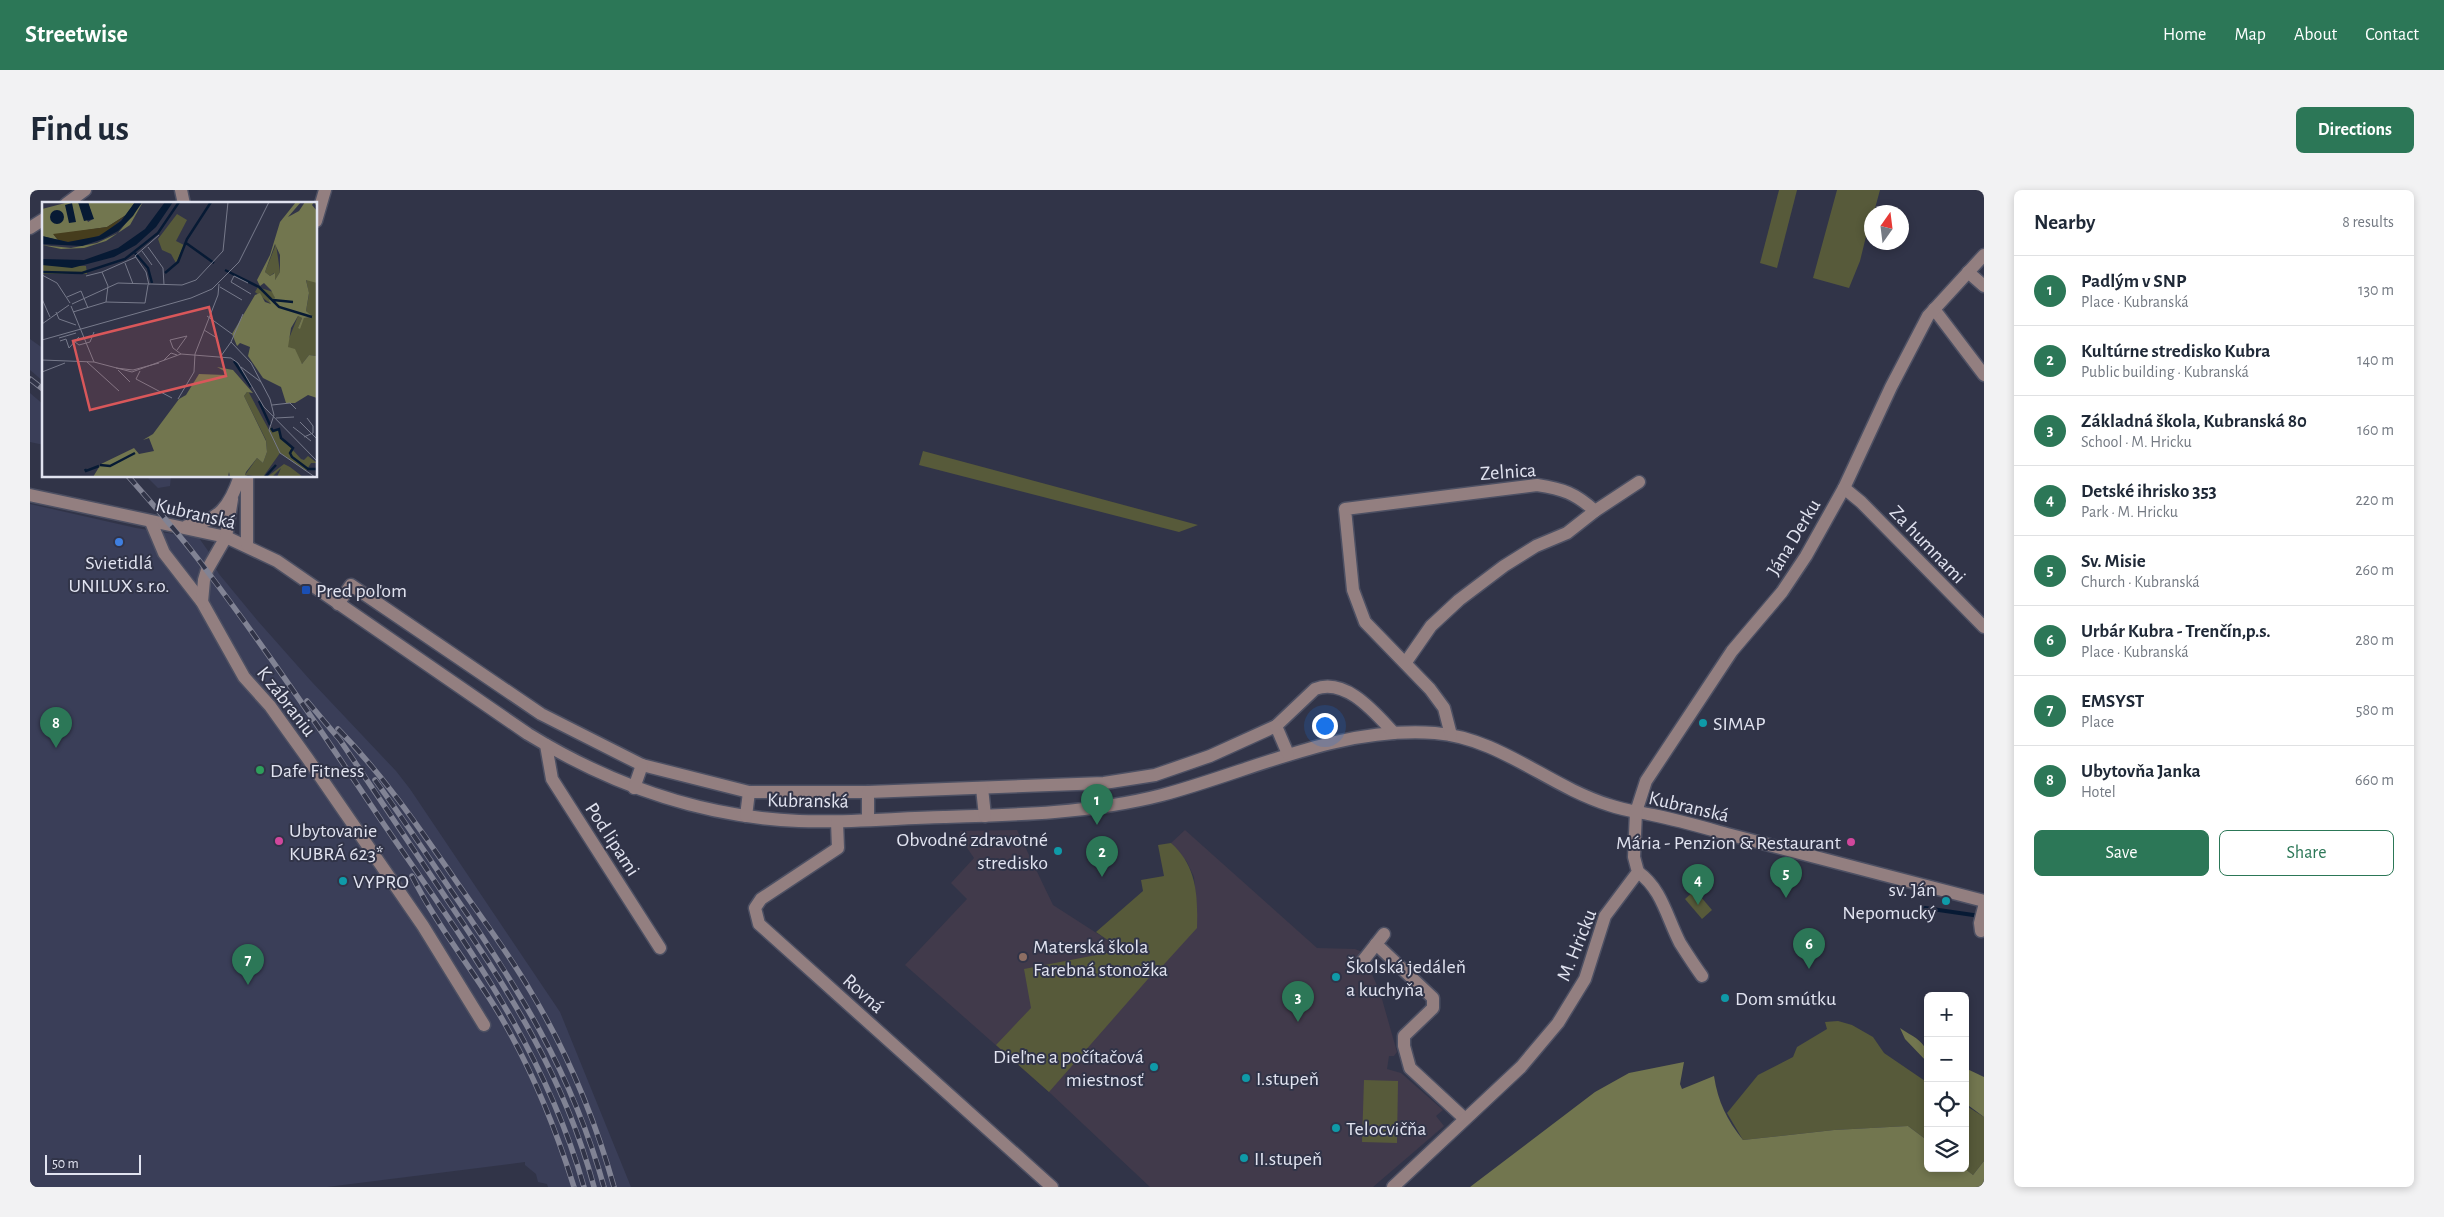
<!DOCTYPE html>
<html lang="en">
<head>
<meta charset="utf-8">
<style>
	:root { --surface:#fff; --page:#f2f2f3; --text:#1f2937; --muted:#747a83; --line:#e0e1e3; --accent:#2c7757 }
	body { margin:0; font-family:"Alegreya Sans",sans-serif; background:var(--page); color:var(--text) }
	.controls { position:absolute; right:15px; bottom:15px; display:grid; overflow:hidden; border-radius:8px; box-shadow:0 2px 8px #0003 }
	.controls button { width:45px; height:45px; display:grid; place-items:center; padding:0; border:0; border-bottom:1px solid var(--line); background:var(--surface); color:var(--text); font:25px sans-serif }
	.compass { position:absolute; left:1834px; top:15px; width:45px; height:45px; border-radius:50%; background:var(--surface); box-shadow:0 2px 8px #0003; rotate:14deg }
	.scale { position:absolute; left:15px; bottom:12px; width:96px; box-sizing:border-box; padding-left:5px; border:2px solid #e1e3f0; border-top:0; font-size:14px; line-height:18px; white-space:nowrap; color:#e1e3f0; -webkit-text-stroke:4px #313448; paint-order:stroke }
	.you { position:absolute; left:1294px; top:535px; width:18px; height:18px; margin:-12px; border:4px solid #fff; border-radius:50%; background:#1a73e8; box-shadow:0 0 0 8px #1a73e833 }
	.badge { display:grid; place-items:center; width:32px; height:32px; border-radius:50%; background:var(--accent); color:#fff; font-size:16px; font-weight:700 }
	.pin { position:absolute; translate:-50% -41px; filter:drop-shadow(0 1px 2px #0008) }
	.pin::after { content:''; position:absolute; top:26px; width:18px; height:15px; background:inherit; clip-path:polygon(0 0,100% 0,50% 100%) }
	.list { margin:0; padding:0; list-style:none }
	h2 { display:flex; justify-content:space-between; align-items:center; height:65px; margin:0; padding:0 20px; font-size:21px }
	h2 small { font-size:16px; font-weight:400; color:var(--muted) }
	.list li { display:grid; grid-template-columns:32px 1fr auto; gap:15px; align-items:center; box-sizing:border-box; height:70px; padding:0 20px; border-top:1px solid var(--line) }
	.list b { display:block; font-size:19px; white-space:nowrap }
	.list p { margin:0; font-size:16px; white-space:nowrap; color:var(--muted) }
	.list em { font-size:16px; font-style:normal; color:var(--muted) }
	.actions { display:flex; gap:10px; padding:15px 20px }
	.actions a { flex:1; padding:11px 0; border:1px solid var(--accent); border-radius:8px; text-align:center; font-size:18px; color:var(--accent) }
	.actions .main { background:var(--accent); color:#fff }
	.icon { flex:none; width:28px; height:28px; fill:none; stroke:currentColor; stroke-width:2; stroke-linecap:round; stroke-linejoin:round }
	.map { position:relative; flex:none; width:1954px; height:997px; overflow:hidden; border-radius:8px }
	header { display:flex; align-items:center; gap:30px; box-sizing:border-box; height:70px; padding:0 25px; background:var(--accent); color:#fff }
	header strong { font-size:24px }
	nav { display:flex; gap:28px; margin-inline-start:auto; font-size:18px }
	.intro { display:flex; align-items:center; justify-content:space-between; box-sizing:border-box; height:120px; padding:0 30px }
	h1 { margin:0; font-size:35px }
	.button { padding:12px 22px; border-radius:8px; background:var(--accent); color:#fff; font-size:18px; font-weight:700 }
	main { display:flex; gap:30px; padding:0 30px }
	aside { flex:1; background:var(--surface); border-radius:8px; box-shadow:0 2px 8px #0003 }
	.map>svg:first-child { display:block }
	.built { fill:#3a3e58 }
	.education { fill:#413a4b }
	.green { fill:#575a3a }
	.forest { fill:#72764f }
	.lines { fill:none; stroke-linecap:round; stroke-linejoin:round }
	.stream { stroke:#071a34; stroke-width:4 }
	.minor-casing { stroke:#4d5063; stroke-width:15 }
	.minor { stroke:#937f80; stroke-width:12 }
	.rail-casing { stroke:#818394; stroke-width:5.5 }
	.rail { stroke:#313448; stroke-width:4; stroke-dasharray:11; stroke-linecap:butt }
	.shop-dot { fill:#3f7fe0; stroke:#313448; stroke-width:2 }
	.transit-dot { fill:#1a4fb4; stroke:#313448; stroke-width:2 }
	.culture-dot { fill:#0f9aa8; stroke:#313448; stroke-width:2 }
	.leisure-dot { fill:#2e9e5b; stroke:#313448; stroke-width:2 }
	.hotel-dot { fill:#d1479c; stroke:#313448; stroke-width:2 }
	.education-dot { fill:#8d6e63; stroke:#313448; stroke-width:2 }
	.labels { text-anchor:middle; stroke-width:4; stroke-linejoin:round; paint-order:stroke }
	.street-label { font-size:20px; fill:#e1e3f0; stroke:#313448 }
	.poi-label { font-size:20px; fill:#e1e3f0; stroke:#313448; text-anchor:start }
	.inset-river { fill:none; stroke:#071a34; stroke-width:2.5 }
	.inset-road { fill:none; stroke:#777a8b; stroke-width:1 }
	.view { fill:#d9575a; fill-opacity:0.15; stroke:#d9575a; stroke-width:2.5 }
	.inset-edge { fill:none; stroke:#e1e3f0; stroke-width:2.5 }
</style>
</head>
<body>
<header>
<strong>Streetwise</strong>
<nav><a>Home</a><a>Map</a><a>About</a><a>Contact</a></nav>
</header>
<div class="intro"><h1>Find us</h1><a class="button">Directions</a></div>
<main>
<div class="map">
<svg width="1954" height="997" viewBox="0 0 1954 997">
	<rect width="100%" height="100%" fill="#313448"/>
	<g class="built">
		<path d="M 0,149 L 14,159 L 14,192 L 0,180 Z"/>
		<path d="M 0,203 L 14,215 L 14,255 L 0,252 Z"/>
		<path d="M 116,286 L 141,286 L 140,296 L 128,298 Z"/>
		<path d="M 0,314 L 106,338 L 169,348 L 188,375 L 186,379 L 189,384 L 227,430 L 281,491 L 366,581 L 380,599 L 530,822 L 601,997 L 518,997 L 517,994 L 508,992 L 506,984 L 495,975 L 495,972 L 297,997 L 0,997 Z"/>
	</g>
	<path class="education" d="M 987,640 L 1023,715 L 1127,782 L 1167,720 L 1164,687 L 1157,672 L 1141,653 L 1155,640 L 1287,758 L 1325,759 L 1332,762 L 1350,802 L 1367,862 L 1364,866 L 1359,866 L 1357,879 L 1371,883 L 1413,920 L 1406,926 L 1414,936 L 1343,997 L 1120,997 L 1019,902 L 875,775 L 937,709 L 921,693 L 944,668 L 929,646 L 930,641 Z"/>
	<g class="green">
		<path d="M 1749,0 L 1767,0 L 1747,78 L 1730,73 Z"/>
		<path d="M 1807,0 L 1850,0 L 1844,22 L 1842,22 L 1830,71 L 1819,98 L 1783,88 Z"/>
		<path d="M 893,261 L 1168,335 L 1149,342 L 889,275 Z"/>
		<path d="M 1141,653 C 1167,676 1168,706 1167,738 L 1127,782 L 1125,781 L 1019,902 L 966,855 L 1001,818 L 994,779 L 1092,760 L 1066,742 L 1113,701 L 1111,690 L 1134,686 L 1128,655 Z"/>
		<path d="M 1665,700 L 1682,720 L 1672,729 L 1655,709 Z"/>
		<path d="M 1808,831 L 1822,835 L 1843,847 L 1854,863 L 1898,893 L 1898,951 L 1878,936 L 1804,940 L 1713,950 L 1697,923 L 1728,885 L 1763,867 L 1767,857 L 1797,839 L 1795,832 Z"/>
		<path d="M 1334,890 L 1368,891 L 1367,953 L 1332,952 Z"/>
		<path d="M 1935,915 L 1954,927 L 1954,971 L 1943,985 L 1934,978 Z"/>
	</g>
	<g class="forest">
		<path d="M 1870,838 C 1886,849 1898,851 1898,873 L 1875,849 Z"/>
		<path d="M 1654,872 L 1650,894 L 1652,899 L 1684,886 C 1688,912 1697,930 1713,950 L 1804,940 L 1878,936 L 1898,951 L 1898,978 L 1934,978 L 1943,985 L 1954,971 L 1954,997 L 1440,997 L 1565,902 L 1599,883 Z"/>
		<path d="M 1935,878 L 1954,887 L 1954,927 L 1935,913 Z"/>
	</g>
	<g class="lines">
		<path class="stream" d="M 1895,718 L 1950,726"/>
		<g class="minor-casing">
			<g id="minor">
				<path d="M 151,0 L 154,14"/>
				<path d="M 36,14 L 55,0"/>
				<path d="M 286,31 L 295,0"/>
				<path d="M 0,38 L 14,29"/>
				<path d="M 1938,82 L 1954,96"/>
				<path d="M 1904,119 L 1954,185"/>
				<path d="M 1814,298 L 1831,312 L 1954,437"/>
				<path d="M 0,305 L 196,347 L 247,371 L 498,544 C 581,595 672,627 769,631 C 817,633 866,628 914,627 C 986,625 1062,623 1132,605 C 1222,581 1309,536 1405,543 C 1470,548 1518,596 1579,615 C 1593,620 1608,622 1623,625 C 1648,630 1672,637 1697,644 C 1783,666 1868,689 1954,711"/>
				<path d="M 1565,321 L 1609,292"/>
				<path d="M 121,332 L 134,363 L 172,412 L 214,487 L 240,516 L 278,569 L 393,736 L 454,835"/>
				<path d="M 157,336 C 189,331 200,316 210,286"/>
				<path d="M 217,355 L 217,286"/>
				<path d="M 172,412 L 174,390 L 177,380 L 196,347 L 202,309"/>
				<path d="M 308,414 L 321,395 L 511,524 L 612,575 L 719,602 L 838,602 L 1074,593 L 1125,585 L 1180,566 L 1246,536 L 1285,499 C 1316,487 1345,523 1364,543"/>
				<path d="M 1376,472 L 1401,436 L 1429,410 L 1474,376 L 1506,356 L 1537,343 L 1565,321 C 1545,303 1533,299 1507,295 L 1315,319 L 1323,400 L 1335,432 L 1400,499 L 1414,518 L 1421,545"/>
				<path d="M 1246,536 L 1258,564"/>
				<path d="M 516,555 L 522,589 L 630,758"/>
				<path d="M 604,598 L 612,575"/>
				<path d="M 952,598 L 955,626"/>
				<path d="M 838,602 L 838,629"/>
				<path d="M 716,626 L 719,602"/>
				<path d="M 807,632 L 808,658 L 731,709 L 725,718 L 729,734 L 1022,997"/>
				<path d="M 1608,682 C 1632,699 1637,728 1650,753 C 1657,764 1664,775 1672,786"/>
				<path d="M 1951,741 L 1950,733 L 1954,717"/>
				<path d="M 1346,754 L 1403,808 L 1403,818 L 1374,846 L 1374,856 L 1380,878 L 1434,928"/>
				<path d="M 1332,772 L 1354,744"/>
				<path d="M 1363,997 L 1491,877 L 1528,833 L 1555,789 L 1575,726 L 1608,682 L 1604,667 L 1606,622 L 1616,591 L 1702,461 L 1752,402 L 1776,366 L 1814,298 L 1861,197 L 1898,126 L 1954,65"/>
			</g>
		</g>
		<use href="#minor" class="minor"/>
		<g class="rail-casing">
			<g id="rail">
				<path d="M 0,189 L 14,200"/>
				<path d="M 98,286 C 125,317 153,348 177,381 C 239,463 296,548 353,633 C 434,751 514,857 554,997"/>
				<path d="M 277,511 L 310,550 C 344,600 378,651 412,702 C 476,797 534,884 564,997"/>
				<path d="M 308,539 C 353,585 388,636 424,688 C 450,726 478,762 501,802 C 537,862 565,929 584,997"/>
				<path d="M 345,590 C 371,626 395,662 420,699 C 487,796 542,882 574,997"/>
				<path d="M 382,686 C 406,734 440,776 468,822 C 501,877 525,936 544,997"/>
			</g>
		</g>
		<use href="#rail" class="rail"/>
	</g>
	<circle class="shop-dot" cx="89" cy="352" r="5"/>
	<rect class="transit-dot" x="271" y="395" width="10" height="10" rx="2.5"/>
	<g class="culture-dot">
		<circle cx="1673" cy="533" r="5"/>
		<circle cx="1028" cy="661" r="5"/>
		<circle cx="313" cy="691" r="5"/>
		<circle cx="1916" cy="711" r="5"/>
		<circle cx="1306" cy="787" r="5"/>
		<circle cx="1695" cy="808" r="5"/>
		<circle cx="1124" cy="877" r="5"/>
		<circle cx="1216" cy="888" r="5"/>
		<circle cx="1306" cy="938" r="5"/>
		<circle cx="1214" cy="968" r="5"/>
	</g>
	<circle class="leisure-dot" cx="230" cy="580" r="5"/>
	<g class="hotel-dot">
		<circle cx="249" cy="651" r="5"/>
		<circle cx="1821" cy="652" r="5"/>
	</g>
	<circle class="education-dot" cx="993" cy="767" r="5"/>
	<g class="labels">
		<g class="street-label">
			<text transform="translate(1478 281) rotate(-4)" y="7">Zelnica</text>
			<text transform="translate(166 323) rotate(13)" y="7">Kubranská</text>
			<text transform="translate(1763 347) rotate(-59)" y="7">Jána Derku</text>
			<text transform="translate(1898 354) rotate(46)" y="7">Za humnami</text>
			<text transform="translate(257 511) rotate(52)" y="7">K zábraniu</text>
			<text transform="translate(778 610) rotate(1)" y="7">Kubranská</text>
			<text transform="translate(1659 616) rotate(13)" y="7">Kubranská</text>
			<text transform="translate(583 649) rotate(57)" y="7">Pod lipami</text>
			<text transform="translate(1546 755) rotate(-68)" y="7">M. Hricku</text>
			<text transform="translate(834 803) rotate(42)" y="7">Rovná</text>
		</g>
		<g class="poi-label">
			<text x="89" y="379" text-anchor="middle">Svietidlá<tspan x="89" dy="23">UNILUX s.r.o.</tspan></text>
			<text x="286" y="407">Pred poľom</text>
			<text x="1683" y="540">SIMAP</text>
			<text x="240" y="587">Dafe Fitness</text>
			<text x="259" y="647">Ubytovanie<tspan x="259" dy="23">KUBRÁ 623*</tspan></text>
			<text x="1018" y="656" text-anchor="end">Obvodné zdravotné<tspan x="1018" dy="23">stredisko</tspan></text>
			<text x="1811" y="659" text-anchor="end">Mária - Penzion &amp; Restaurant</text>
			<text x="323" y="698">VYPRO</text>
			<text x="1906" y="706" text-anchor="end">sv. Ján<tspan x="1906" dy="23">Nepomucký</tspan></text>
			<text x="1003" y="763">Materská škola<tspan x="1003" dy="23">Farebná stonožka</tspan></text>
			<text x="1316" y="783">Školská jedáleň<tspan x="1316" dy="23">a kuchyňa</tspan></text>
			<text x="1705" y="815">Dom smútku</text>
			<text x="1114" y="873" text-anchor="end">Dieľne a počítačová<tspan x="1114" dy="23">miestnosť</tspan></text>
			<text x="1226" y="895">I.stupeň</text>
			<text x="1316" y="945">Telocvičňa</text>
			<text x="1224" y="975">II.stupeň</text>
		</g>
	</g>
	<g transform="translate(12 12)">
		<rect width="275" height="275" fill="#313448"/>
		<path d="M 135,12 L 145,18 L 134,39 L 142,43 L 134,61 L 129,52 L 120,48 L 116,37 ZM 234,42 L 238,70 L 233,78 L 232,71 L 228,74 L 223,70 ZM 0,63 L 44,64 L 45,72 L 0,72 ZM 267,76 L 275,81 L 275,154 L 267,153 L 260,162 L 246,145 L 246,139 L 256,114 L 260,116 L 256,126 L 262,116 L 270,115 L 264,109 L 267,92 L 264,77 ZM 216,85 L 231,90 L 233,96 L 229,102 L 213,90 ZM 206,189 L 227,228 L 229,225 L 232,229 L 237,227 L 239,235 L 259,257 L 262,258 L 266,254 L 275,261 L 269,261 L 264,269 L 238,251 L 221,275 L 203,273 L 215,256 L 221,261 L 225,250 L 224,238 L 202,194 ZM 242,262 L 248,265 L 261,275 L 235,275 L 239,266 L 230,275 L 225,275 Z" fill="#575a3a"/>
		<path d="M 27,0 L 36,0 L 46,20 L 51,17 L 46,0 L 93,0 L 84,13 L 65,25 L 12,33 L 16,38 L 0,34 L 0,7 ZM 101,0 L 88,23 L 64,39 L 42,46 L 19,47 L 0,43 L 29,46 L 55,41 L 76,31 ZM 254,0 L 259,0 L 246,15 L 257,9 L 263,0 L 274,0 L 275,2 L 275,5 L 272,0 L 270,3 L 275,9 L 275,81 L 264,78 L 267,91 L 264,109 L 271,115 L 262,116 L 258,127 L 256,126 L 260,116 L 256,114 L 249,126 L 246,145 L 253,147 L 260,162 L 267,153 L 275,154 L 275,196 L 266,193 L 253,201 L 244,201 L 239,185 L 221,176 L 206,154 L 208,145 L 198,141 L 195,144 L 190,132 L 213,93 L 218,91 L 223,100 L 229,102 L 227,98 L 233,96 L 229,88 L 222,81 L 218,84 L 215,78 L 228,53 L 238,20 ZM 233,42 L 238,53 L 238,70 L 233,78 L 233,71 L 228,74 L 223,70 ZM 175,165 L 191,168 L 211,191 L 205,190 L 202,194 L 224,239 L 225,250 L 221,261 L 215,256 L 204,270 L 203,273 L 209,275 L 188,275 L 187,270 L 186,275 L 51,275 L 59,262 L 92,246 L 97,252 L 112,249 L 107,236 L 101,238 L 111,232 L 137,197 L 144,193 L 157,172 L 183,173 L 184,170 Z" fill="#72764f" fill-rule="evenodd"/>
		<path d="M 84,13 L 65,30 L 49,37 L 26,40 L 16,38 L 11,32 L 65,25 Z" fill="#463d1d"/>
		<path d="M 36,0 L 46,0 L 52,17 L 42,19 ZM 93,0 L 100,0 L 91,14 L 76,29 L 61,37 L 40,44 L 0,42 L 0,34 L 26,40 L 57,34 L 79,19 ZM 123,0 L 131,0 L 114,25 L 94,43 L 72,55 L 30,66 L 0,63 L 0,57 L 42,58 L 76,46 L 103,27 ZM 30,1 L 34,20 L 27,21 L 23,3 ZM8 15a7 7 0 1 1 14 0a7 7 0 1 1-14 0Z" fill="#071a34"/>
		<path class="inset-river" d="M 144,41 L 172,61M 93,51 L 106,66 L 110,81M 183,68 L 217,85 L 237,105 L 270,115M 0,70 L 40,71 L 83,57 L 116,31 L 137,0M 123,71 L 136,60 L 145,37 L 169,0M 231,98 L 251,100M 192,159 L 209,185M 217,199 L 228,223M 229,226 L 231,229 L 237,227 L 239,236 L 251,246 L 248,251 L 250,255 L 266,267 L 275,267M 58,263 L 68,264 L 93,251M 43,267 L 44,269 L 57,264M 223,275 L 234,263"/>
		<path class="inset-road" d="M 106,45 L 121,66 L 122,83M 100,49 L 110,63M 83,61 L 91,82M 0,73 L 15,81 L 28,101M 44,74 L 60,70M 206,81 L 192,74 L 189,80 L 209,92M 107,83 L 104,70 L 93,54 L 117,33M 178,85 L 200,98M 25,95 L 39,89 L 46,106M 0,97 L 8,115M 64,100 L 66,84 L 60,70 L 94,55M 30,102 L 76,81 L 140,83 L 154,78 L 181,49 L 186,0M 29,104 L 52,160M 14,110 L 17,117 L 34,123M 31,110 L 64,100 L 103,101 L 106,83M 165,114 L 190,132M 0,122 L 27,103M 162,128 L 175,136M 17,136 L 34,131M 0,138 L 149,96 L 170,87 L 197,60 L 227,0M 18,139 L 24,137 L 27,146 L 37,135M 33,140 L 37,143 L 48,140 L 52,130M 189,140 L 209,161 L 228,197 L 232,213 L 227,228 L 238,251 L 273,275M 189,140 L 201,112M 135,148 L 145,134 L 128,138 L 131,146 L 139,152M 179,154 L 189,140M 0,158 L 52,160 L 90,170 L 139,152 L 189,156 L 196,161 L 222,205 L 275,259M 122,158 L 129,151 L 135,153M 45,160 L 77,189M 199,165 L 219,180M 74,166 L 91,168 L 117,161M 76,168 L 88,180M 98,169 L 94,177 L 130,196M 0,170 L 23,161M 136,197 L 152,170 L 153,152 L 176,93 L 177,82M 230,203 L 248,201 L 254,207M 234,216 L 252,215M 258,220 L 275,237M 251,225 L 269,239M 262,235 L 271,231 L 271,224 L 265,216"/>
		<path class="view" d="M 167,105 L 184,174 L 48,208 L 31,139 Z"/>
		<rect width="275" height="275" class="inset-edge"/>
	</g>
</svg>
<div class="controls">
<button>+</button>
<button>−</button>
<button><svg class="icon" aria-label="locate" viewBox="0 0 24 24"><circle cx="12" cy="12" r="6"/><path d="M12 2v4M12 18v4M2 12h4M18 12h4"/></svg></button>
<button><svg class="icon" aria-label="layers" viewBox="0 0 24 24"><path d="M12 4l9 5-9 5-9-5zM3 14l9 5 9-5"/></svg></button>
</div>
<svg class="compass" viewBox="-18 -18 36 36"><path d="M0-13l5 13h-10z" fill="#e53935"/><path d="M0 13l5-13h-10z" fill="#747a83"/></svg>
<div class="scale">50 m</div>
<div class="you"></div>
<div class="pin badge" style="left:1067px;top:635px">1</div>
<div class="pin badge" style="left:1072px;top:687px">2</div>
<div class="pin badge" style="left:1268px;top:832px">3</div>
<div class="pin badge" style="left:1668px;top:715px">4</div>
<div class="pin badge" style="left:1756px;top:708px">5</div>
<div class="pin badge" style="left:1779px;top:779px">6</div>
<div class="pin badge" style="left:218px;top:795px">7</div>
<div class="pin badge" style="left:26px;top:558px">8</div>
</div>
<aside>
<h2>Nearby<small>8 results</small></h2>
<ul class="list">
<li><span class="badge">1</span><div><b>Padlým v SNP</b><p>Place · Kubranská</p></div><em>130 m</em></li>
<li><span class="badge">2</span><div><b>Kultúrne stredisko Kubra</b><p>Public building · Kubranská</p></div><em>140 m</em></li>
<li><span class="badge">3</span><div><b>Základná škola, Kubranská 80</b><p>School · M. Hricku</p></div><em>160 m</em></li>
<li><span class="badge">4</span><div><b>Detské ihrisko 353</b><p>Park · M. Hricku</p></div><em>220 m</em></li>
<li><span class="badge">5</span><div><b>Sv. Misie</b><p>Church · Kubranská</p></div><em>260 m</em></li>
<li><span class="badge">6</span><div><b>Urbár Kubra - Trenčín,p.s.</b><p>Place · Kubranská</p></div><em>280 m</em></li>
<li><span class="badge">7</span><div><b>EMSYST</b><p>Place</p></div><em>580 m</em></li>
<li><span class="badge">8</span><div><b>Ubytovňa Janka</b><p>Hotel</p></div><em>660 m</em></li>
</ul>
<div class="actions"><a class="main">Save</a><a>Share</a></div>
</aside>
</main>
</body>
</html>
